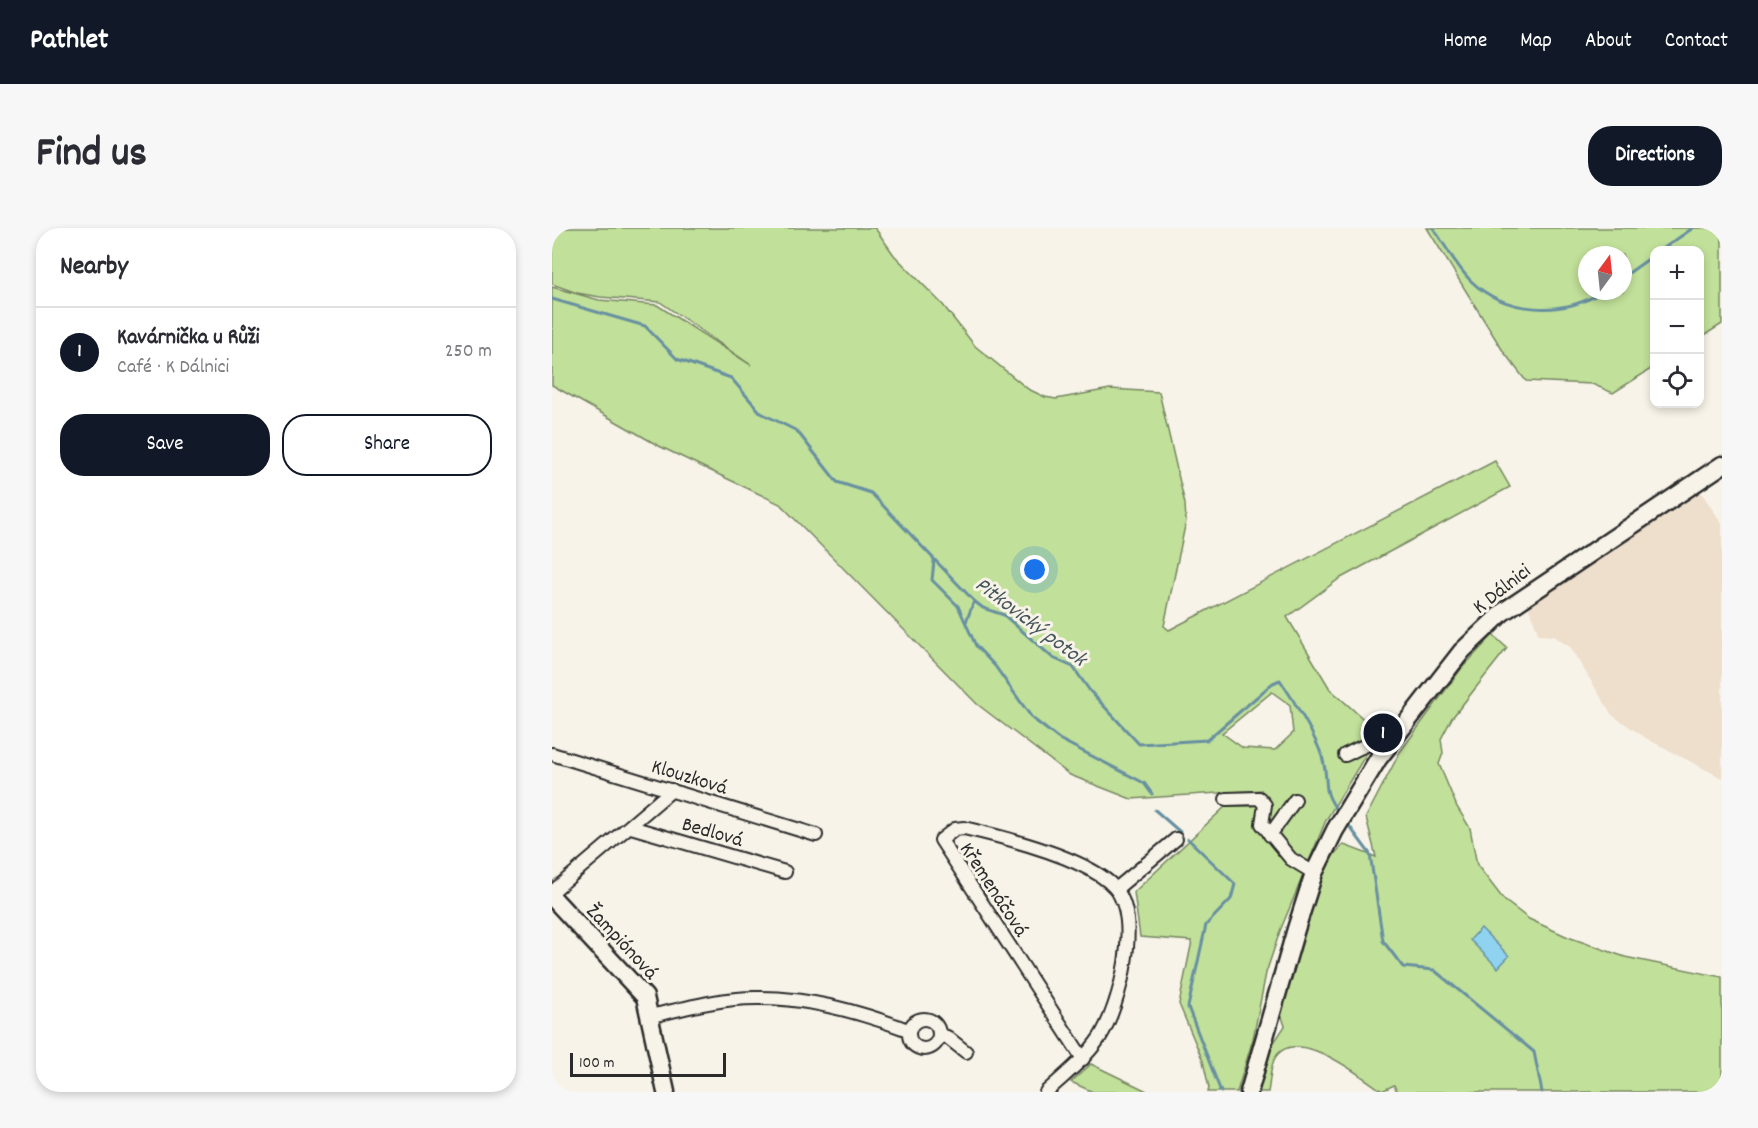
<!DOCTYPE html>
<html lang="en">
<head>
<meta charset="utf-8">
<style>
	:root { --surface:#fff; --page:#f7f7f7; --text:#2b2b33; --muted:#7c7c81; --line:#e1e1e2; --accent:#111827 }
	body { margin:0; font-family:Dekko,sans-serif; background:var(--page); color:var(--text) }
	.controls { position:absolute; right:18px; top:18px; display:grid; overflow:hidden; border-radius:12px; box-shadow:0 3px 9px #0003 }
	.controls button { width:54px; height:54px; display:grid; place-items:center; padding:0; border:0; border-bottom:2px solid var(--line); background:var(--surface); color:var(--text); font:30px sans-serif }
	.compass { position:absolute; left:1026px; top:18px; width:54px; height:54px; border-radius:50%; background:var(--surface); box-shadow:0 3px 9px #0003; rotate:15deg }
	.scale { position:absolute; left:18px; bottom:15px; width:156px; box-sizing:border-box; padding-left:6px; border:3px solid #2b2b2b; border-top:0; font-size:16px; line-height:21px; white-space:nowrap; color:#2b2b2b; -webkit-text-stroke:4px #f7f3e8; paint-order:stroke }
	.you { position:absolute; left:483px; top:342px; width:21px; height:21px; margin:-15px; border:4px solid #fff; border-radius:50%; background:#1a73e8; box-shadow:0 0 0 9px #1a73e833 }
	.badge { display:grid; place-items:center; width:39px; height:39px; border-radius:50%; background:var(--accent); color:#fff; font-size:20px; font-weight:700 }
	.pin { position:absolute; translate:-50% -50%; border:3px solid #fff; box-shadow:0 2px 6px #0006 }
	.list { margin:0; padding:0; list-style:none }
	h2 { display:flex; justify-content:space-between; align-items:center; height:78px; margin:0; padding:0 24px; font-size:26px }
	h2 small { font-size:20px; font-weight:400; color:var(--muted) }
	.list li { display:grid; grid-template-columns:39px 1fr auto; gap:18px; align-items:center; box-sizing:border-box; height:90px; padding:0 24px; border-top:2px solid var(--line) }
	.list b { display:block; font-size:22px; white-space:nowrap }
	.list p { margin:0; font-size:20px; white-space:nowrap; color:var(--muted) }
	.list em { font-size:20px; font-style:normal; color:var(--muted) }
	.actions { display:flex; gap:12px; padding:18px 24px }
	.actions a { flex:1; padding:14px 0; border:2px solid var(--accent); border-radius:24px; text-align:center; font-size:21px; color:var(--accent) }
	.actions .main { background:var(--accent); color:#fff }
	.icon { flex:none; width:33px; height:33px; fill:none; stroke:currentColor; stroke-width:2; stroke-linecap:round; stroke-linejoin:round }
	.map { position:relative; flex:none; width:1170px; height:864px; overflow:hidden; border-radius:24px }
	header { display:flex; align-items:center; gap:36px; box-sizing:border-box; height:84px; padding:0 30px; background:var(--accent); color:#fff }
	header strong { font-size:28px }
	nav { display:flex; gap:33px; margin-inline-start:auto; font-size:21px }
	.intro { display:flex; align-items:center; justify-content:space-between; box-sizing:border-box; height:144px; padding:0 36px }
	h1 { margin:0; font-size:42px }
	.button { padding:15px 27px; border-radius:24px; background:var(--accent); color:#fff; font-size:21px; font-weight:700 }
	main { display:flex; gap:36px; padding:0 36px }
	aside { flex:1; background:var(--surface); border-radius:24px; box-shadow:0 3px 9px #0003 }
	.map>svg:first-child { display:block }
	.built { fill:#eedecc }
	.green { fill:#c1e099; stroke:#768662; stroke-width:1.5; fill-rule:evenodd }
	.water { fill:#8fd3f0; stroke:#6790a1; stroke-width:1.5 }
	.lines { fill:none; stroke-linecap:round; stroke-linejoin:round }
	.stream { stroke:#6790a1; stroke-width:3 }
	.street-casing { stroke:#2b2b2b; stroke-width:16 }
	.secondary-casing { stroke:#2b2b2b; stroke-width:21 }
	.street { stroke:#f7f3e8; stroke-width:12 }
	.secondary { stroke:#f7f3e8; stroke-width:16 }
	.labels { text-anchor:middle; stroke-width:6; stroke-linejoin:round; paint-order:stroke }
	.street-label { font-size:21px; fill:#2b2b2b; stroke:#f7f3e8 }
	.water-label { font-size:22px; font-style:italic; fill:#44555c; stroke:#f7f3e8 }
</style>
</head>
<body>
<header>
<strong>Pathlet</strong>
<nav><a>Home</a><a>Map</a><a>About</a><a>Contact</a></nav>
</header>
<div class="intro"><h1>Find us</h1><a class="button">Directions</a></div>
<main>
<aside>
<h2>Nearby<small></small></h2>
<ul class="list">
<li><span class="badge">1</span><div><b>Kavárnička u Růži</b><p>Café · K Dálnici</p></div><em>250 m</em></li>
</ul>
<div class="actions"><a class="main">Save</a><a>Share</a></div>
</aside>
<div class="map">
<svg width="1170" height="864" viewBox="0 0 1170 864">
	<rect width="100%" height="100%" fill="#f7f3e8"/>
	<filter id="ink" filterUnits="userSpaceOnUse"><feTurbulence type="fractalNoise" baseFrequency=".0167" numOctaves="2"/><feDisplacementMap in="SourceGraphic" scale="12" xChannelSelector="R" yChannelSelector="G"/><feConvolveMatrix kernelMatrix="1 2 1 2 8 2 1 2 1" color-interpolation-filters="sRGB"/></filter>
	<g filter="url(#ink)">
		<path class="built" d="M 1145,258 L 1170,296 L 1170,550 L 1097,512 L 1060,487 L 1018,419 L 1002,408 L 987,407 L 976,378 Z"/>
		<g class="green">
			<path d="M 0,0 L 323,0 L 342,27 L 391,77 L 423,118 L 476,161 L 493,169 L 504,171 L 558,161 L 607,164 L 633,276 L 634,293 L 612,398 L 617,402 L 943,233 L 958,259 L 787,351 L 735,389 L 778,461 L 827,505 L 774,592 L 728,703 L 714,745 L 701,811 L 685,864 L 656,864 L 657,860 L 651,833 L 627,776 L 640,713 L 588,709 L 582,664 L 674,578 L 701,578 L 709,562 L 579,571 L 518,547 L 425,476 L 228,276 L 107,218 L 0,157 L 0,59 L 47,72 L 105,77 L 199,137 L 108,74 L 48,69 L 25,65 L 0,56 ZM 720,464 L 738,477 L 741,505 L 723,522 L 691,520 L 670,505 Z"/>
			<path d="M 875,0 L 1170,0 L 1170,96 L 1148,110 L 1148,22 L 1102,22 L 1102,139 L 1061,165 L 1040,156 L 974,153 L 951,123 ZM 1035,27 L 1071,27 L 1071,63 L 1035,63 Z"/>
			<path d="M 941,407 L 955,420 L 900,490 L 889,511 L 891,525 L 887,536 L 905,579 L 918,600 L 925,637 L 952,672 L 977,691 L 1016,709 L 1073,729 L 1170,749 L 1170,864 L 845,864 L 842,857 L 830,863 C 810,849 741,794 722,832 C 718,841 718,855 716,864 L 706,864 L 719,819 L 733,798 L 727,780 C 739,742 761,638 792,617 L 824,629 L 814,589 L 848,524 L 909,441 Z"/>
			<path d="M 539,836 L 597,864 L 541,864 L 519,854 Z"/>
		</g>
		<path class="water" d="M 929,700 L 957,728 L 946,740 L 918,712 Z"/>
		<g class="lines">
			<g class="stream">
				<path d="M 881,0 C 893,17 904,38 919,53 C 953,86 1012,89 1051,63"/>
				<path d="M 1109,22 L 1141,0"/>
				<path d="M 1071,49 L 1102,27"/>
				<path d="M 0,71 L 93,98 L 125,131 L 179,150 L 209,185 L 245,203 L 285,254 L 319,265 L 422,373 L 431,380 L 452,387 L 501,430 L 521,439 L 538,463 L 587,516 L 655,512 L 721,455 L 728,452 C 741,471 765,510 771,532 C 778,557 768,560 787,585"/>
				<path d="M 382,333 L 380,352 L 406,378 L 424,418 L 443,438 L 480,490 L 507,511 L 592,555 L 600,566"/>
				<path d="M 414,394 L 422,373"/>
				<path d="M 603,582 L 628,604"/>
				<path d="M 795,595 L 818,626 L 831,713 L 851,739 L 882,742 L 982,824 L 990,864"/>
				<path d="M 636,611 L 683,656 L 679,671 L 654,697 L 636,779 L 669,864"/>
			</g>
			<g class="street-casing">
				<g id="street">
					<path d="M 0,526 L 264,607"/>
					<path d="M 793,527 C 806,521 824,509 837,518"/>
					<path d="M 674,571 L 707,570 L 713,577 L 710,596 L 739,631 L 762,645"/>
					<path d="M 79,599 L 233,644"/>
					<path d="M 718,607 L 743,572"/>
					<path d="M 564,661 L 624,611"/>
					<path d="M 0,664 L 120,562"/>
					<path d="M 99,788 C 133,780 168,770 204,770 C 256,769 308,784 356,802"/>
					<circle cx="372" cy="806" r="15"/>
					<path d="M 387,806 L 395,809 L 414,824"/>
					<path d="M 494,864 C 513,847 534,830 548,809 C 568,777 590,691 563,660 C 537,630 451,609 412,600 L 403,601 L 389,612 L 531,831"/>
				</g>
			</g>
			<g class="secondary-casing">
				<g id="secondary">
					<path d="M 0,669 L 93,769 L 114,864"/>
					<path d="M 697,864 L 744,701 L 762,645 L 783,602 L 826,531 L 910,423 L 951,384 L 1170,237"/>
				</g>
			</g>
			<use href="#street" class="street"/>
			<use href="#secondary" class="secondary"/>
		</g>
	</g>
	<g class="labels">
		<g class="street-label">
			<text transform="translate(949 360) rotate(-38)" y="7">K Dálnici</text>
			<text transform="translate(138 548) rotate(17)" y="7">Klouzková</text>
			<text transform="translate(161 603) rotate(16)" y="7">Bedlová</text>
			<text transform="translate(443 661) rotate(57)" y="7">Křemenáčová</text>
			<text transform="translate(71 713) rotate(47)" y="7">Žampiónová</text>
		</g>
		<g class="water-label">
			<text transform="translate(480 392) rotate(37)" y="8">Pitkovický potok</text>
		</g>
	</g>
</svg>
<div class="controls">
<button>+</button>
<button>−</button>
<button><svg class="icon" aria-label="locate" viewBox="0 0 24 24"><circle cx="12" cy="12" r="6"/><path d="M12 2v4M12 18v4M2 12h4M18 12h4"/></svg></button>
</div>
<svg class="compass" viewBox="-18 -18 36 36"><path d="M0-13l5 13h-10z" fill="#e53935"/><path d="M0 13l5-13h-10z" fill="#7c7c81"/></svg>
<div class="scale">100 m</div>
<div class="you"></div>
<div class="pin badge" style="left:831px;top:505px">1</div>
</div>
</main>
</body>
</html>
